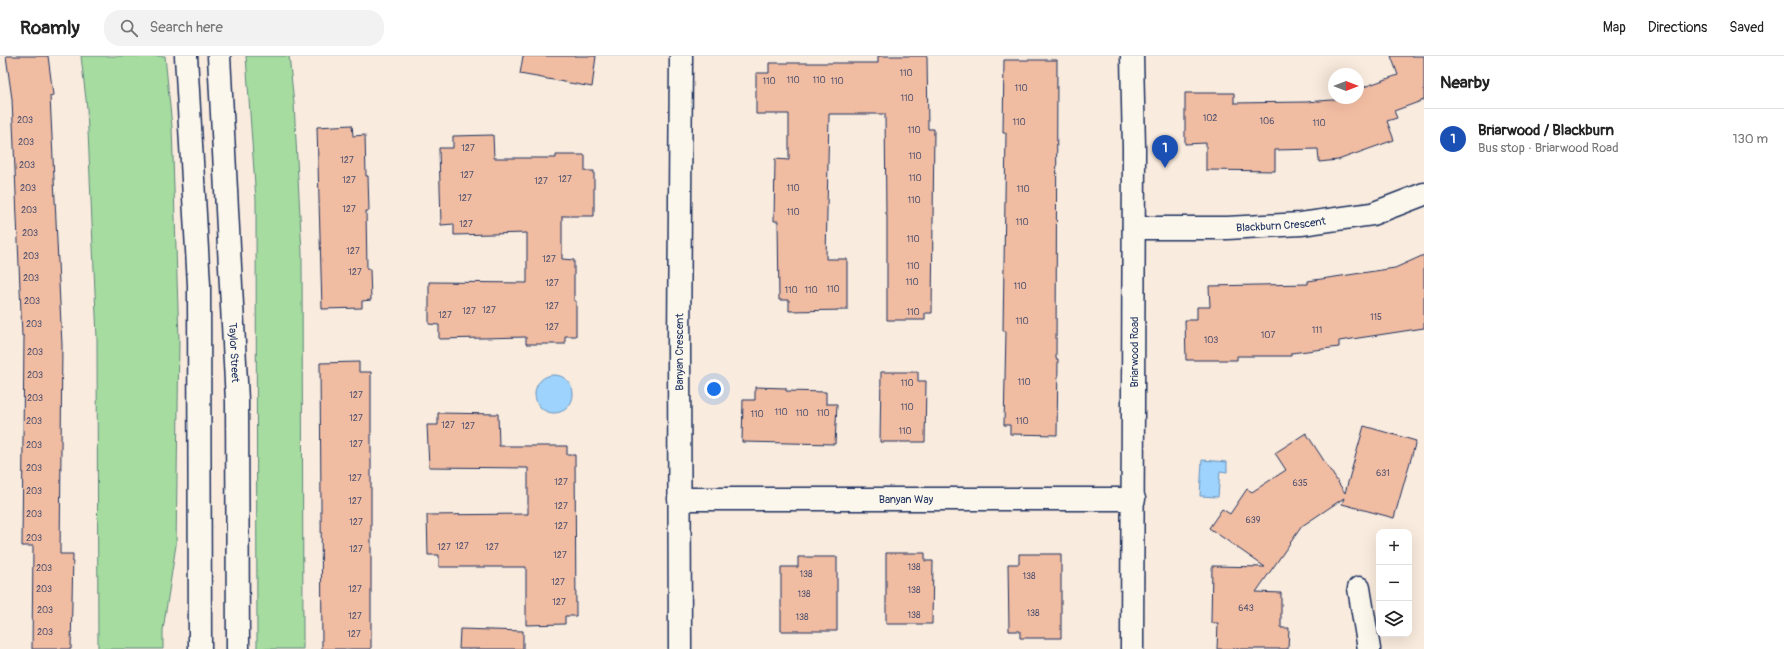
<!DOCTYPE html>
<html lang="en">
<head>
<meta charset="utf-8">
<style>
	:root { --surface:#fff; --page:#f2f2f2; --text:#222; --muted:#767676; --line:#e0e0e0; --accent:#1f6fb2 }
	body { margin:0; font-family:Pangolin,sans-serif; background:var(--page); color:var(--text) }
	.controls { position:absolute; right:12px; bottom:12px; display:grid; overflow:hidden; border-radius:8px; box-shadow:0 4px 16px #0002 }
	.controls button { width:36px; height:36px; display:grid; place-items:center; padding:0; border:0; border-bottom:1px solid var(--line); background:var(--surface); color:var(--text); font:20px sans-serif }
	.compass { position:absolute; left:1328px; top:12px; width:36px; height:36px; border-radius:50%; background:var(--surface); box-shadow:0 4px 16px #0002; rotate:90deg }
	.you { position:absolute; left:714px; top:333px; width:14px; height:14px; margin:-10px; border:3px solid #fff; border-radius:50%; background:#1a73e8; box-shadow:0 0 0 6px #1a73e833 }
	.badge { display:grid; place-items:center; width:26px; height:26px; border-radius:50%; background:var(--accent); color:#fff; font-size:13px; font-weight:700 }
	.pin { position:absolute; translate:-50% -33px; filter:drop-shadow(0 1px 2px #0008) }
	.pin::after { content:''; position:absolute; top:21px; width:14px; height:12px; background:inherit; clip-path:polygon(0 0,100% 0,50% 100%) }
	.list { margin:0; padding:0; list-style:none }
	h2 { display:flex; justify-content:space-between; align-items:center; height:52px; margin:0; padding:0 16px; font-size:17px }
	h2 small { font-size:13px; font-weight:400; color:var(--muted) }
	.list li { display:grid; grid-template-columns:26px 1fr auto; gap:12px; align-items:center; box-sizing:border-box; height:60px; padding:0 16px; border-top:1px solid var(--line) }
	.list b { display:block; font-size:15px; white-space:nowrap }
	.list p { margin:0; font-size:13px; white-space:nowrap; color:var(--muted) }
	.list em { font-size:13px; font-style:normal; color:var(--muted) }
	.icon { flex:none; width:22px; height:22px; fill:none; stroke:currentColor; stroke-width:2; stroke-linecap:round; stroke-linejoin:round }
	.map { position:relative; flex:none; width:1424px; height:593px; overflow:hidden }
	header { display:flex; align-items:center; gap:24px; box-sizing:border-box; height:56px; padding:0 20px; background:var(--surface); border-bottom:1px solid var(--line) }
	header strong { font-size:19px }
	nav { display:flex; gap:22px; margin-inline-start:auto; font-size:14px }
	.search { width:280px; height:36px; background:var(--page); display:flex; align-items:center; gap:10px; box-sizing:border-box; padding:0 14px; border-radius:16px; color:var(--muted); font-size:15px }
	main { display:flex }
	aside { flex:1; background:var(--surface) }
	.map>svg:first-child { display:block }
	.green { fill:#a6dc9f; stroke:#60867e }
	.water { fill:#9dd3fc; stroke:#6991bd }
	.building { fill:#f0bca2; stroke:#1b2f5e }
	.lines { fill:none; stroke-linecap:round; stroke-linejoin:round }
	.street-casing { stroke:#1b2f5e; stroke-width:25 }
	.secondary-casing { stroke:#1b2f5e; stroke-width:25 }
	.street { stroke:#fbf7ec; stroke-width:22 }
	.secondary { stroke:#fbf7ec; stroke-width:22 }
	.labels { text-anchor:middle; stroke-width:3; stroke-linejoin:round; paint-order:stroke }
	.number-label { font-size:9px; fill:#50526f }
	.street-label { font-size:11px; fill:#1b2f5e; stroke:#fbf7ec }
</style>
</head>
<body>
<header>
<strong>Roamly</strong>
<div class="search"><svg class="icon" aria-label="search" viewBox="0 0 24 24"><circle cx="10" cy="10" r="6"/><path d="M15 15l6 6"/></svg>Search here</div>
<nav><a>Map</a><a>Directions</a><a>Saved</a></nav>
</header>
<main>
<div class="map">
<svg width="1424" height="593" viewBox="0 0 1424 593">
	<rect width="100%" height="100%" fill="#f9ebdd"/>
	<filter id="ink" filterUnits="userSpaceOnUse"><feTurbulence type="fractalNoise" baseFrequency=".025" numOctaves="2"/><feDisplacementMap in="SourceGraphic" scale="8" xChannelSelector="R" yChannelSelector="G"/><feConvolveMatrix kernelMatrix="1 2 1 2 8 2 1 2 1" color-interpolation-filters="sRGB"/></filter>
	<g filter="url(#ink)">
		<g class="green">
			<path d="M 81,0 L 165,0 L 172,71 L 179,283 L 176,489 L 163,574 L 163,593 L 98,593 L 97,282 L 87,52 Z"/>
			<path d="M 246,0 L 289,0 L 294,47 L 302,197 L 303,593 L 257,593 L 256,144 Z"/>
		</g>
		<g class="water">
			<circle cx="554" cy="338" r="19"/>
			<path d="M 1202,404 L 1227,406 L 1227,416 L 1220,415 L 1218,441 L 1200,440 Z"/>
		</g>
		<g class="building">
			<path d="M 6,0 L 48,0 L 53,39 L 50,40 L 62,289 L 60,498 L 73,498 L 71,593 L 32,593 L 33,490 L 22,490 L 24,280 L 22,280 L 12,43 Z"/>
			<path d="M 523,0 L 596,0 L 592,31 L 520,18 Z"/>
			<path d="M 878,0 L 927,0 L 928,73 L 934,73 L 932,257 L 925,257 L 925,264 L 887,264 L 887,158 L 886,158 L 885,58 L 829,58 L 826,203 L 847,203 L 847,254 L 789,255 L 789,244 L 779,244 L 778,165 L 774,165 L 775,103 L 789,104 L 789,58 L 756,58 L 756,17 L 769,17 L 769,7 L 878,7 Z"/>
			<path d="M 1391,0 L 1424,0 L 1424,44 L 1394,55 L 1397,62 L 1387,65 L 1394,84 L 1338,104 L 1319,106 L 1318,93 L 1275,94 L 1275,115 L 1206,114 L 1206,87 L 1185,88 L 1185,37 L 1234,37 L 1234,47 L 1306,46 L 1358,42 L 1358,33 L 1398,19 Z"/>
			<path d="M 1004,4 L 1057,4 L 1056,303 L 1058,303 L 1057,379 L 1010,378 L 1010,369 L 1004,369 L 1006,275 L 1003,275 L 1006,77 L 1003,77 Z"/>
			<path d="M 352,69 L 353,80 L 365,79 L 366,120 L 368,120 L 369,155 L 366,155 L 367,213 L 370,213 L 371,244 L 362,245 L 362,252 L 322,253 L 317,71 Z"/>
			<path d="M 493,79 L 494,102 L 556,102 L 556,99 L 585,99 L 585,115 L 594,115 L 594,160 L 562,160 L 562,203 L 574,204 L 574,245 L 576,245 L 576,280 L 565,280 L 565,288 L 526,288 L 526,281 L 439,283 L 439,269 L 429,268 L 429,226 L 527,227 L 527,177 L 454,179 L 454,168 L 441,169 L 439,92 L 453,92 L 453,80 Z"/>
			<path d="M 1424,199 L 1424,272 L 1339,285 L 1339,291 L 1291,297 L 1291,300 L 1237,300 L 1237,304 L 1186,304 L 1185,264 L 1197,264 L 1197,251 L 1210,251 L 1209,230 L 1308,228 L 1308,225 L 1395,212 Z"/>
			<path d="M 359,306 L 359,316 L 371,316 L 371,593 L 322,593 L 320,307 Z"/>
			<path d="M 881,316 L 918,316 L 918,325 L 926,325 L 925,386 L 880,386 Z"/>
			<path d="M 755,331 L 786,332 L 786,335 L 826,336 L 826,348 L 837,348 L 835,388 L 742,386 L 743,344 L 755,344 Z"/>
			<path d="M 438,357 L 498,358 L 499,390 L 567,390 L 567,399 L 575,399 L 576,560 L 565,560 L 565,568 L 526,569 L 526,511 L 439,511 L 439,499 L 428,499 L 427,459 L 528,458 L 528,412 L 429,411 L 427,369 L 438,369 Z"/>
			<path d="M 1364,370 L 1416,385 L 1394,462 L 1342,448 L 1344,442 L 1302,470 L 1256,536 L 1281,537 L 1281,572 L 1289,572 L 1288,593 L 1217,593 L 1218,567 L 1211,567 L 1212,510 L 1265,511 L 1209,472 L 1222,453 L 1230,458 L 1247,433 L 1252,436 L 1286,414 L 1275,397 L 1306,377 L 1345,437 Z"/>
			<path d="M 886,497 L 925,497 L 925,505 L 933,505 L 932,568 L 886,568 Z"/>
			<path d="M 1019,498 L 1061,498 L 1061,582 L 1020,582 L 1020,575 L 1009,575 L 1008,508 L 1019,508 Z"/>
			<path d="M 798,501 L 837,501 L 837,575 L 781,575 L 781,511 L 798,511 Z"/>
			<path d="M 460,573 L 523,575 L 523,593 L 459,593 Z"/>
		</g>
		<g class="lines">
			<g class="street-casing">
				<g id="street">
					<path id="s1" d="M 1134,172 L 1227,172 L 1301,168 L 1372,158 L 1424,138"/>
					<path id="s2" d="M 679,443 L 1134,443"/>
					<path d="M 1359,532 L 1369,593"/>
					<path id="s3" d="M 680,593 L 679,292 L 681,0"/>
				</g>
			</g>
			<g class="secondary-casing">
				<g id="secondary">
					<path d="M 186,0 L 199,229 L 200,593"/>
					<path id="s4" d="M 219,0 L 237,345 L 238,593"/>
					<path d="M 1132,0 L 1134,93 L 1132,593"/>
				</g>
			</g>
			<use href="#street" class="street"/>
			<use href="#secondary" class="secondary"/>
		</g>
	</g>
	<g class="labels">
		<g class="number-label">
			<text x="906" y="20">110</text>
			<text x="793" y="27">110</text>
			<text x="819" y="27">110</text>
			<text x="769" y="28">110</text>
			<text x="837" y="28">110</text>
			<text x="1021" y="35">110</text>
			<text x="907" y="45">110</text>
			<text x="1210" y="65">102</text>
			<text x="25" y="67">203</text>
			<text x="1267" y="68">106</text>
			<text x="1019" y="69">110</text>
			<text x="1319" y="70">110</text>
			<text x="914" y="77">110</text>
			<text x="26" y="89">203</text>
			<text x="468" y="95">127</text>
			<text x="915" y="103">110</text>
			<text x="347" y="107">127</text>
			<text x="27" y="112">203</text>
			<text x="467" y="122">127</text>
			<text x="915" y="125">110</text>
			<text x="565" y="126">127</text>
			<text x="349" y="127">127</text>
			<text x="541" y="128">127</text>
			<text x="28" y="135">203</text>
			<text x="793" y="135">110</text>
			<text x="1023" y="136">110</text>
			<text x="465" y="145">127</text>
			<text x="914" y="147">110</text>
			<text x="349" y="156">127</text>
			<text x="29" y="157">203</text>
			<text x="793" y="159">110</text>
			<text x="1022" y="169">110</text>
			<text x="466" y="171">127</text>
			<text x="30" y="180">203</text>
			<text x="913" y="186">110</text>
			<text x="353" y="198">127</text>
			<text x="31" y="203">203</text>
			<text x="549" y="206">127</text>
			<text x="913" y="213">110</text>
			<text x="355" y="219">127</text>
			<text x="31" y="225">203</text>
			<text x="912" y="229">110</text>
			<text x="552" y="230">127</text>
			<text x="1020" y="233">110</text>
			<text x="833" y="236">110</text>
			<text x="791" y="237">110</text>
			<text x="811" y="237">110</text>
			<text x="32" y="248">203</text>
			<text x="552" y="253">127</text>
			<text x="489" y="257">127</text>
			<text x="469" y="258">127</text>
			<text x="913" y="259">110</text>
			<text x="445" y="262">127</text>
			<text x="1376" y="264">115</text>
			<text x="1022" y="268">110</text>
			<text x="34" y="271">203</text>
			<text x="552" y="274">127</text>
			<text x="1317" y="277">111</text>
			<text x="1268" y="282">107</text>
			<text x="1211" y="287">103</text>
			<text x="35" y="299">203</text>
			<text x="35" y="322">203</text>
			<text x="1024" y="329">110</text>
			<text x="907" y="330">110</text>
			<text x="356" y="342">127</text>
			<text x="35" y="345">203</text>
			<text x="907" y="354">110</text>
			<text x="781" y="359">110</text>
			<text x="802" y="360">110</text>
			<text x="823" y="360">110</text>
			<text x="757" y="361">110</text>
			<text x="356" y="365">127</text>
			<text x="34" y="368">203</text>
			<text x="1022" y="368">110</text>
			<text x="448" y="372">127</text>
			<text x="468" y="373">127</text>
			<text x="905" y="378">110</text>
			<text x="356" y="391">127</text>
			<text x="34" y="392">203</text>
			<text x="34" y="415">203</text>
			<text x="1383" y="420">631</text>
			<text x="355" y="425">127</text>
			<text x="561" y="429">127</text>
			<text x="1300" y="430">635</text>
			<text x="34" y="438">203</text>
			<text x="355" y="448">127</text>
			<text x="561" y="453">127</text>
			<text x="34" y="461">203</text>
			<text x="1253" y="467">639</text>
			<text x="356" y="469">127</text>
			<text x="561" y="473">127</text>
			<text x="34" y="485">203</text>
			<text x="462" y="493">127</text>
			<text x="444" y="494">127</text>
			<text x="492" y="494">127</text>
			<text x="356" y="496">127</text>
			<text x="560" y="502">127</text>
			<text x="914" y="514">138</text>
			<text x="44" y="515">203</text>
			<text x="806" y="521">138</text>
			<text x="1029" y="523">138</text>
			<text x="558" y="529">127</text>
			<text x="44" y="536">203</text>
			<text x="355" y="536">127</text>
			<text x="914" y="537">138</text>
			<text x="804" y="541">138</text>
			<text x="559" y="549">127</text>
			<text x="1246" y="555">643</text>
			<text x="45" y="557">203</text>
			<text x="1033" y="560">138</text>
			<text x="914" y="562">138</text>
			<text x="355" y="563">127</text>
			<text x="802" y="564">138</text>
			<text x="45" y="579">203</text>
			<text x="354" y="581">127</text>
		</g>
		<g class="street-label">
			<text dy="4" stroke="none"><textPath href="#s1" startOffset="147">Blackburn Crescent</textPath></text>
			<text dy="4" stroke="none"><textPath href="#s4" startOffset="297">Taylor Street</textPath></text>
			<text dy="4" stroke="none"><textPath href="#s3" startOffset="297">Banyan Crescent</textPath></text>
			<text transform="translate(1134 296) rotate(-90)" y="4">Briarwood Road</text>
			<text dy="4" stroke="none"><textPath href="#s2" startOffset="227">Banyan Way</textPath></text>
		</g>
	</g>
</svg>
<div class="controls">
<button>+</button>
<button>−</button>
<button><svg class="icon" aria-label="layers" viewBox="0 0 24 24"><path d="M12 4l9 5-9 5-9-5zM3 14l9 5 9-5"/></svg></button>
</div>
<svg class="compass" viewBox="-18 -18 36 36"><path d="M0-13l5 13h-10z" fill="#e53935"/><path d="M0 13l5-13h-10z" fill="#767676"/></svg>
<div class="you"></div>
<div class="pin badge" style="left:1165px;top:112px;background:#1a4fb4">1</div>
</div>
<aside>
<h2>Nearby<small></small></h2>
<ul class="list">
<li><span class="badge" style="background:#1a4fb4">1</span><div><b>Briarwood / Blackburn</b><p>Bus stop · Briarwood Road</p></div><em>130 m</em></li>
</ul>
</aside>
</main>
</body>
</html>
